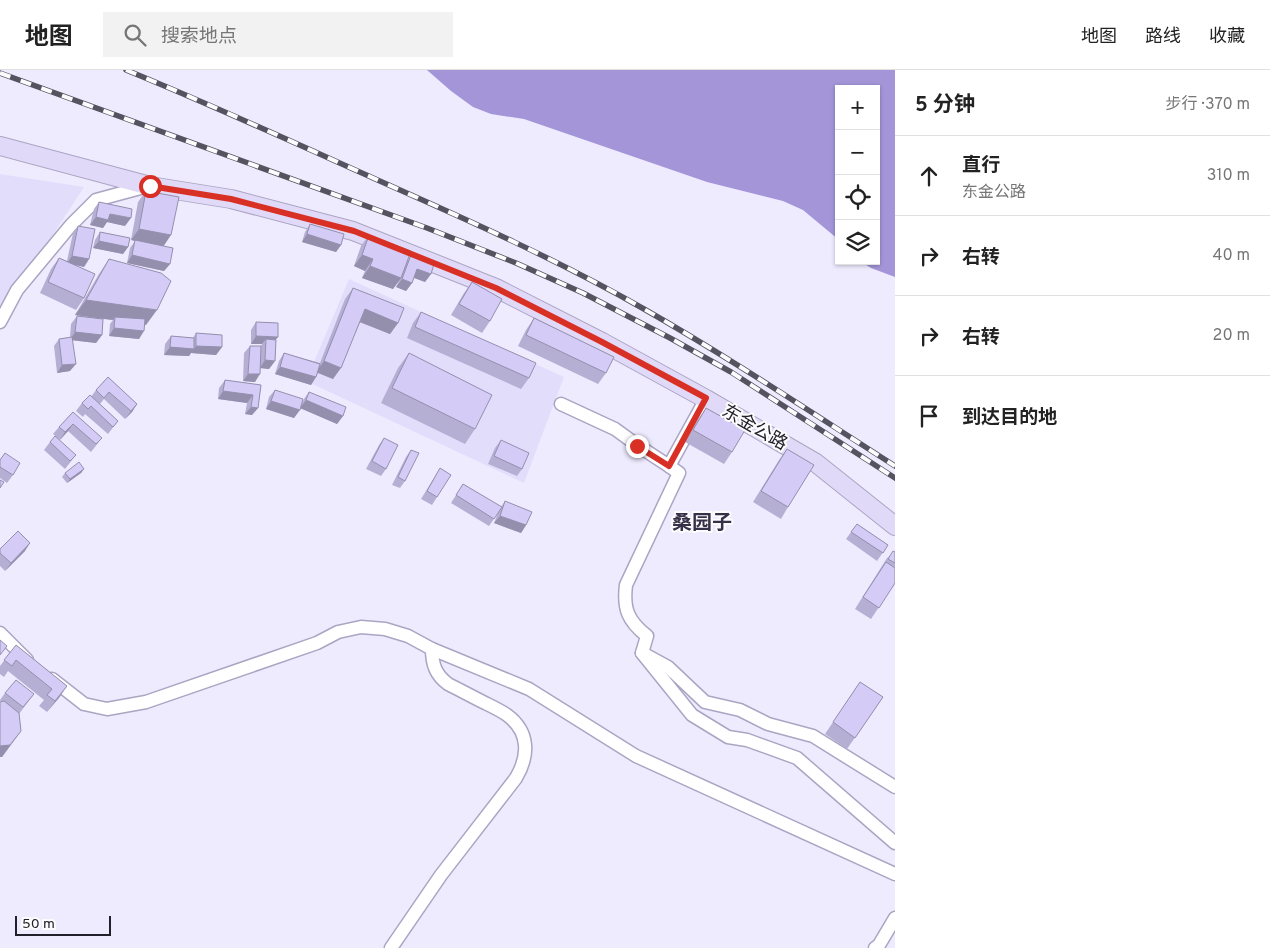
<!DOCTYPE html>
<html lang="zh">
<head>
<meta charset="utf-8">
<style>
	:root { --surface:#fff; --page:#f2f2f2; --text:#222; --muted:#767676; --line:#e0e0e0 }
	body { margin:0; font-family:Overpass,"Noto Sans SC",sans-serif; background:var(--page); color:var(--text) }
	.controls { position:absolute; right:15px; top:15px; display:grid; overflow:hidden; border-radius:0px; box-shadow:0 1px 4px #0004 }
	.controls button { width:45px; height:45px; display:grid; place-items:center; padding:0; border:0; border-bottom:1px solid var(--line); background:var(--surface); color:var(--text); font:25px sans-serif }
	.scale { position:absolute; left:15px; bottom:12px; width:96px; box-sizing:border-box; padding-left:5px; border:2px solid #22202b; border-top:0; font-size:14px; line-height:18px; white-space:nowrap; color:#22202b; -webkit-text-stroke:4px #fcfcfc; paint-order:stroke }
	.stop { position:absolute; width:15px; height:15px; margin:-11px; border:4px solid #d93025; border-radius:50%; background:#fff }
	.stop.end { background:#d93025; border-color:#fff; box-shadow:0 1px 5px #0008 }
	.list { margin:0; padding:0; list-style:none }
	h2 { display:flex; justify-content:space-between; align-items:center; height:65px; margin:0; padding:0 20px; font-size:21px }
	h2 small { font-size:16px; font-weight:400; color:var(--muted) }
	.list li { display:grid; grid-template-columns:32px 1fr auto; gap:15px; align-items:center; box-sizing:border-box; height:80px; padding:0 20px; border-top:1px solid var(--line) }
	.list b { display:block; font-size:19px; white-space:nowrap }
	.list p { margin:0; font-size:16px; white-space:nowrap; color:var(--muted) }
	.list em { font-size:16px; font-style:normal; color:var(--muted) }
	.icon { flex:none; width:28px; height:28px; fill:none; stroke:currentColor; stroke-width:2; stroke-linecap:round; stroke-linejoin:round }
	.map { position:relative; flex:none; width:895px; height:878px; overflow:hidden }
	header { display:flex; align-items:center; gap:30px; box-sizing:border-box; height:70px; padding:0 25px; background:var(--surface); border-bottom:1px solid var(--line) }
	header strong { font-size:24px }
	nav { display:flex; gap:28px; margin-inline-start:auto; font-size:18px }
	.search { width:350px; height:45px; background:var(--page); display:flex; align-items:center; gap:12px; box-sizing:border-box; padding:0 18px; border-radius:0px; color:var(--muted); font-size:19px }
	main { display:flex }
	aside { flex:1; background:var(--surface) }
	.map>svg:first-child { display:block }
	.built { fill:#e3ddfc }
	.water { fill:#a395d8 }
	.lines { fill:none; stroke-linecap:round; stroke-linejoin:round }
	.minor-casing { stroke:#aba5c3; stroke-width:15 }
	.secondary-casing { stroke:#aba5c3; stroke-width:20 }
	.minor { stroke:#fff; stroke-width:12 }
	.secondary { stroke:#e0d9f7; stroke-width:18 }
	.rail-casing { stroke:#565361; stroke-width:5.5 }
	.rail { stroke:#fcfcfc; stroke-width:4; stroke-dasharray:11; stroke-linecap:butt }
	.wall { fill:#b6afd4 }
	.shaded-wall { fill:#948fad }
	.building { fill:#d4ccf7; stroke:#948fad }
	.route { stroke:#d93025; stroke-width:6 }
	.labels { text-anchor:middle; stroke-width:4; stroke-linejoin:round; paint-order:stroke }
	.street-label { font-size:18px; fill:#22202b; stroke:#fcfcfc }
	.quarter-label { font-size:20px; font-weight:bold; fill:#363149; stroke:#fcfcfc }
</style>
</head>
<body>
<header>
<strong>地图</strong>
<div class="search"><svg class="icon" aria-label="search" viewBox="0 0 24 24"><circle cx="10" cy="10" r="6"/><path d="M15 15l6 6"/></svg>搜索地点</div>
<nav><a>地图</a><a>路线</a><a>收藏</a></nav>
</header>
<main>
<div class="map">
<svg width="895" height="878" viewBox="0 0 895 878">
	<rect width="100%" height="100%" fill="#efebff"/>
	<g class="built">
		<path d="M 0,104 L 84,117 L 0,246 Z"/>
		<path d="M 349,209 L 564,307 L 524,413 L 306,311 Z"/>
	</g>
	<path class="water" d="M 427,0 L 895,0 L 895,207 L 871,198 L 860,191 L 876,191 L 876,19 L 839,19 L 839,170 L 803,140 L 783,131 L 707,112 L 524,49 L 491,44 L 473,37 L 451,21 Z"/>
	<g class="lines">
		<g class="minor-casing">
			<g id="minor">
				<path d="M 0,252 L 17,220 L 71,155 L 96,130 L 148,116"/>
				<path d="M 561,334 L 615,359 L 637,375 L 669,396"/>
				<path d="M 0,563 L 27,590"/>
				<path d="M 642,583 L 692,645 L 728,667 L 747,670 L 797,688 L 895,773"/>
				<path d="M 642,583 L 647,566 C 628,551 623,539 626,515 L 679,403 L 669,396 L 706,329"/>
				<path d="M 646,585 L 668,597 L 705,632 L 740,640 L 768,654 L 813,666 L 895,717"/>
				<path d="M 52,609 L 84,634 L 107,639 L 146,632 L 317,573 L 338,562 L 361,557 L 385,559 L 408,566 L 432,579 L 529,619 L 636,686 L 895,804"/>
				<path d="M 391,878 L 441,805 L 516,708 C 529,686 530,662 507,645 C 500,640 491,636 483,632 C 471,626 460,620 448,614 C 436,605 432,595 432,579"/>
				<path d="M 875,878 L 879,875 L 895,848"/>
			</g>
		</g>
		<g class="secondary-casing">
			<path id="secondary" d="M 0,76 L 150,116 L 231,129 L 353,161 L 496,218 L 602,272 L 706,329 L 816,393 L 895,456"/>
		</g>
		<use href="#minor" class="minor"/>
		<use href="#secondary" class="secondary"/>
		<g class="rail-casing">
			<g id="rail">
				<path d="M 126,0 C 212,35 297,74 382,112 C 470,151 560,191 644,239 C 730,288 812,343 895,396"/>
				<path d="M 0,3 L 427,158 L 516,193 L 583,223 L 670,268 L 731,302 L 895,408"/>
			</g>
		</g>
		<use href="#rail" class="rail"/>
	</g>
	<g class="wall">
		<path d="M 146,121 L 163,176 L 170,194 L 164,201 L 127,193 L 130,178 L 135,171 L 131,170 L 138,132 Z"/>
		<path d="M 99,132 L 125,156 L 107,152 L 103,158 L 90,155 L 94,139 Z"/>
		<path d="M 310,154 L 341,175 L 336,182 L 302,172 L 305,162 Z"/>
		<path d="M 78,156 L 89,189 L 84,197 L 76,195 L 84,228 L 76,240 L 40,223 L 51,199 L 59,188 L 67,191 L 73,163 Z"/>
		<path d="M 100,162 L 128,177 L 123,184 L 93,178 L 95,170 Z"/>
		<path d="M 369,165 L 408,190 L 411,185 L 431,204 L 425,212 L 414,208 L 412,213 L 406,221 L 396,217 L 399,211 L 393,219 L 362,208 L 365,201 L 354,196 L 361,176 Z"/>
		<path d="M 109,189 L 146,255 L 145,255 L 139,269 L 109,266 L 110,254 L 113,250 L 103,249 L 102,265 L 96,273 L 72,270 L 70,301 L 57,303 L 54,276 L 59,269 L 70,267 L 71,254 L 77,246 L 97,248 L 75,245 L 99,204 Z"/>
		<path d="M 472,212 L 490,251 L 482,263 L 451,245 L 464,223 Z"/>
		<path d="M 353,218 L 398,253 L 390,264 L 360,252 L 333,309 L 318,303 L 316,307 L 311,315 L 275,304 L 279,291 L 284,283 L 320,293 L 345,229 Z"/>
		<path d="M 421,242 L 529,308 L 521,319 L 407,268 L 413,253 Z"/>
		<path d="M 534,248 L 606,303 L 598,314 L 518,276 L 526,260 Z"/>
		<path d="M 256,252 L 276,270 L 275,291 L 269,299 L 260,298 L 255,312 L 243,311 L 244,283 L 250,276 L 261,276 L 262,274 L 251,274 L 251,260 Z"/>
		<path d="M 196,263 L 222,277 L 216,285 L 191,283 L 189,286 L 164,285 L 165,274 L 171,266 L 193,268 Z"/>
		<path d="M 409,283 L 475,359 L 465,374 L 381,333 L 398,298 Z"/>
		<path d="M 108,307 L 137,334 L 132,342 L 125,349 L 104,329 L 100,334 L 118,351 L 108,364 L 85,344 L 83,347 L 76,341 L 82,333 L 91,327 L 96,320 Z"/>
		<path d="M 225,310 L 261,315 L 258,338 L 252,345 L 245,344 L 247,333 L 218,329 L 219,318 Z"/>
		<path d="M 275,320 L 300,338 L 304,329 L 309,322 L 343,346 L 337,354 L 300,338 L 294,348 L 266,339 L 269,327 Z"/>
		<path d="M 706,338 L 732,382 L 724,394 L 685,372 L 698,349 Z"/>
		<path d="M 73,342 L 102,368 L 91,382 L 68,361 L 60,370 L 53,364 L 59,357 Z"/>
		<path d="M 384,368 L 386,399 L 381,406 L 366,399 L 379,375 Z"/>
		<path d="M 501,370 L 522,399 L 517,406 L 488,394 L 495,378 Z"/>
		<path d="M 50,372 L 76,385 L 65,399 L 44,380 Z"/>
		<path d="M 787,379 L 788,437 L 781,449 L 753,432 L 779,390 Z"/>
		<path d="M 411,380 L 405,411 L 400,418 L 392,415 L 406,387 Z"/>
		<path d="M 5,383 L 13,405 L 7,413 L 0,408 L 0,390 Z"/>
		<path d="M 440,398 L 437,427 L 432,435 L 421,429 Z"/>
		<path d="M 84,399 L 81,403 L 67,413 L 62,407 L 65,403 Z"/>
		<path d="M 463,414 L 501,437 L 505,431 L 526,455 L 521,463 L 494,453 L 498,443 L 489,456 L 451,433 Z"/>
		<path d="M 857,454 L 888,475 L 877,491 L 846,469 Z"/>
		<path d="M 0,479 L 25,481 L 5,501 L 0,496 Z"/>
		<path d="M 895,482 L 895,513 L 871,549 L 855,539 L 887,488 Z"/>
		<path d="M 16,575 L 67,616 L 47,642 L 39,636 L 44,630 L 8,601 L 4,607 L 0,604 L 0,596 Z"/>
		<path d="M 860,612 L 883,627 L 847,679 L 825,664 Z"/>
		<path d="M 5,623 L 34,624 L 19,644 L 21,661 L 2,687 L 0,687 L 0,632 L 1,632 L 0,630 Z"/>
	</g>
	<g class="shaded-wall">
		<path d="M 110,144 L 131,148 L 125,156 L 107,152 L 103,158 L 90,155 L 96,147 Z"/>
		<path d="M 139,159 L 171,165 L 163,177 L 131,170 Z"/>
		<path d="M 307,164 L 341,175 L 336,182 L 302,172 Z"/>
		<path d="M 99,171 L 128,177 L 123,184 L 93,178 Z"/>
		<path d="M 132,185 L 170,194 L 164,201 L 127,193 Z"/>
		<path d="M 362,185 L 373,189 L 365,201 L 354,196 Z"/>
		<path d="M 72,186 L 89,189 L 84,197 L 67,193 Z"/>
		<path d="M 370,196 L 401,208 L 393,219 L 362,208 Z"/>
		<path d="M 417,199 L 431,204 L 425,212 L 412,207 Z"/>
		<path d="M 402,209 L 412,213 L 406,221 L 396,217 Z"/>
		<path d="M 86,230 L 157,240 L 146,255 L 115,251 L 115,247 L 113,250 L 75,245 Z"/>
		<path d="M 365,239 L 398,253 L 390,264 L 357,251 Z"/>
		<path d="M 114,258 L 144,261 L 139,269 L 109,266 Z"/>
		<path d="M 75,262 L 102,265 L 96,273 L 70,270 Z"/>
		<path d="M 256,266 L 278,267 L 272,275 L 266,269 L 262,274 L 251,274 Z"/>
		<path d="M 196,276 L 222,277 L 216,285 L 191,283 L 189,286 L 164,285 L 170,277 L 194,279 Z"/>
		<path d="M 265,290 L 275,291 L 269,299 L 260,298 Z"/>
		<path d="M 324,291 L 341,298 L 333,309 L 316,302 Z"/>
		<path d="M 76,294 L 70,301 L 57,303 L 62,295 Z"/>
		<path d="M 280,297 L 316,307 L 311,315 L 275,304 Z"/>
		<path d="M 248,304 L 260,304 L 255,312 L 243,311 Z"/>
		<path d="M 223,321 L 253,325 L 247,333 L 218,329 Z"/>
		<path d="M 306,330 L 343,346 L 337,354 L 300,338 Z"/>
		<path d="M 271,331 L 300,340 L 294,348 L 266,339 Z"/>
		<path d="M 137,334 L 132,342 L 125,349 L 131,341 Z"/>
		<path d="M 251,337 L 258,338 L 252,345 L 245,344 Z"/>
		<path d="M 73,354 L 68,361 L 60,370 L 65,362 Z"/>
		<path d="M 84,399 L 81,403 L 67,413 L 70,409 Z"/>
		<path d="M 500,446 L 526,455 L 521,463 L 494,453 Z"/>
		<path d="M 30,473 L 25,481 L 5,501 L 11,493 Z"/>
		<path d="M 67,616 L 59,628 L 47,642 L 55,631 Z"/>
		<path d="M 21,661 L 2,687 L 0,687 L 0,676 Z"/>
	</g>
	<g class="building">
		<path d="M 146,121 L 179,127 L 171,165 L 139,159 Z"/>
		<path d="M 99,132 L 132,139 L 131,148 L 110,144 L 108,150 L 96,147 Z"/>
		<path d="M 310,154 L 344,164 L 341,175 L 307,164 Z"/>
		<path d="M 78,156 L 95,159 L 89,189 L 72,186 Z"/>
		<path d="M 100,162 L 130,168 L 128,177 L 99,171 Z"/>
		<path d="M 369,165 L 411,181 L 401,208 L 370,196 L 373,189 L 362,185 Z"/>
		<path d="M 135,170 L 173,178 L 170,194 L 132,185 Z"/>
		<path d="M 411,185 L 434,194 L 431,204 L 417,199 L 412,213 L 402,209 Z"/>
		<path d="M 59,188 L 95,204 L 84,228 L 48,212 Z"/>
		<path d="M 109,189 L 161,203 L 171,211 L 157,240 L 86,230 Z"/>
		<path d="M 472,212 L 502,229 L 490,251 L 459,234 Z"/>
		<path d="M 353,218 L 404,238 L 398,253 L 365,239 L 341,298 L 324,291 Z"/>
		<path d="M 421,242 L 536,293 L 529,308 L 415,257 Z"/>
		<path d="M 77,246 L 103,249 L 102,265 L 75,262 Z"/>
		<path d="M 115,247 L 145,249 L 144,261 L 114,258 Z"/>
		<path d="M 534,248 L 614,287 L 606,303 L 526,265 Z"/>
		<path d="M 256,252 L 278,253 L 278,267 L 256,266 Z"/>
		<path d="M 196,263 L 222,265 L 222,277 L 196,276 Z"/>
		<path d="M 171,266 L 194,268 L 194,279 L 170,277 Z"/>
		<path d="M 72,267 L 76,294 L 62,295 L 59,269 Z"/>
		<path d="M 266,269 L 276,270 L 275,291 L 265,290 Z"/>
		<path d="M 250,276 L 261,276 L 260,304 L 248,304 Z"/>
		<path d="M 284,283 L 320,294 L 316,307 L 280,297 Z"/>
		<path d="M 409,283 L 492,325 L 475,359 L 392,318 Z"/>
		<path d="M 108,307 L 137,334 L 131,341 L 109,322 L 104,328 L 96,320 Z"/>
		<path d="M 225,310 L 261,315 L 258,338 L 251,337 L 253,325 L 223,321 Z"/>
		<path d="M 275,320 L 303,329 L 300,340 L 271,331 Z"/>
		<path d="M 309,322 L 346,337 L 343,346 L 306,330 Z"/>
		<path d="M 90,325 L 118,351 L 113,357 L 91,336 L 88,339 L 82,333 Z"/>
		<path d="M 706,338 L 745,360 L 732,382 L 693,360 Z"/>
		<path d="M 73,342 L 102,368 L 96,374 L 73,354 L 65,362 L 59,357 Z"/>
		<path d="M 55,366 L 76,385 L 70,391 L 50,372 Z"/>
		<path d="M 384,368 L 398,375 L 386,399 L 372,391 Z"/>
		<path d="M 501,370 L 529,383 L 522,399 L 494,386 Z"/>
		<path d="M 787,379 L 814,395 L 788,437 L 761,421 Z"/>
		<path d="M 411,380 L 419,383 L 405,411 L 398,407 Z"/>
		<path d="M 5,383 L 20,393 L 13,405 L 0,397 L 0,390 Z"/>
		<path d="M 79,392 L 84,399 L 70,409 L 65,403 Z"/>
		<path d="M 440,398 L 451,405 L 437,427 L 427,421 Z"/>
		<path d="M 0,410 L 4,412 L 0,418 Z"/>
		<path d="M 463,414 L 502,437 L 494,449 L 456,425 Z"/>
		<path d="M 505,431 L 532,442 L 526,455 L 500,446 Z"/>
		<path d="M 857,454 L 888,475 L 883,483 L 851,462 Z"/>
		<path d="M 18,461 L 30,473 L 11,493 L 0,483 L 0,479 Z"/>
		<path d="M 893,481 L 895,482 L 895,493 L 888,489 Z"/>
		<path d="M 886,492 L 895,498 L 895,513 L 879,538 L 863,527 Z"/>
		<path d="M 0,570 L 7,576 L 0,585 Z"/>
		<path d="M 16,575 L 67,616 L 55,631 L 47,625 L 52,619 L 16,590 L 12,596 L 4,590 Z"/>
		<path d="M 16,610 L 34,624 L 23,637 L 5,623 Z"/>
		<path d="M 860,612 L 883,627 L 855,668 L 833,652 Z"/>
		<path d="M 4,631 L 19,643 L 21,661 L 10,675 L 0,676 L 0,632 Z"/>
	</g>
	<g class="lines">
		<path class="route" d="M 150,116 L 231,129 L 354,161 L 496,218 L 602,272 L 706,328 L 669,396 L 637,376"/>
	</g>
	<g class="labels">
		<g class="street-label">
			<text transform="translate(755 357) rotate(30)" y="6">东金公路</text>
		</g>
		<g class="quarter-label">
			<text x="702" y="459">桑园子</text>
		</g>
	</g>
</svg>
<div class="controls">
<button>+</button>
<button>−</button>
<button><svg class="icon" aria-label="locate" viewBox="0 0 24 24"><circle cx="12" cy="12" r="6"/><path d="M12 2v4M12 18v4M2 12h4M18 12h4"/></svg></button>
<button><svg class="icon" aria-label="layers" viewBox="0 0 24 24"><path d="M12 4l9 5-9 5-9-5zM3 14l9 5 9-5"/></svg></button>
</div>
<div class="scale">50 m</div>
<div class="stop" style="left:150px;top:116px"></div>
<div class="stop end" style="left:637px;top:376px"></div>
</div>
<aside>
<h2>5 分钟<small>步行 · 370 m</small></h2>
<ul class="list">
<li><svg class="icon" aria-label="ahead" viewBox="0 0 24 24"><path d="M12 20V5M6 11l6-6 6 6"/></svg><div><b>直行</b><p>东金公路</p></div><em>310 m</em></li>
<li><svg class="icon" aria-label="right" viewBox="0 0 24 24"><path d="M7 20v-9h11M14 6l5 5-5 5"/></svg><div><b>右转</b></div><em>40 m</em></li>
<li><svg class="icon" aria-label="right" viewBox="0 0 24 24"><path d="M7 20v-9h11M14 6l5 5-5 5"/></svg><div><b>右转</b></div><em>20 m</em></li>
<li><svg class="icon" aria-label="arrive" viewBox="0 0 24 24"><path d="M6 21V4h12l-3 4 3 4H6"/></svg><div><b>到达目的地</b></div></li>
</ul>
</aside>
</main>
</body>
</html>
